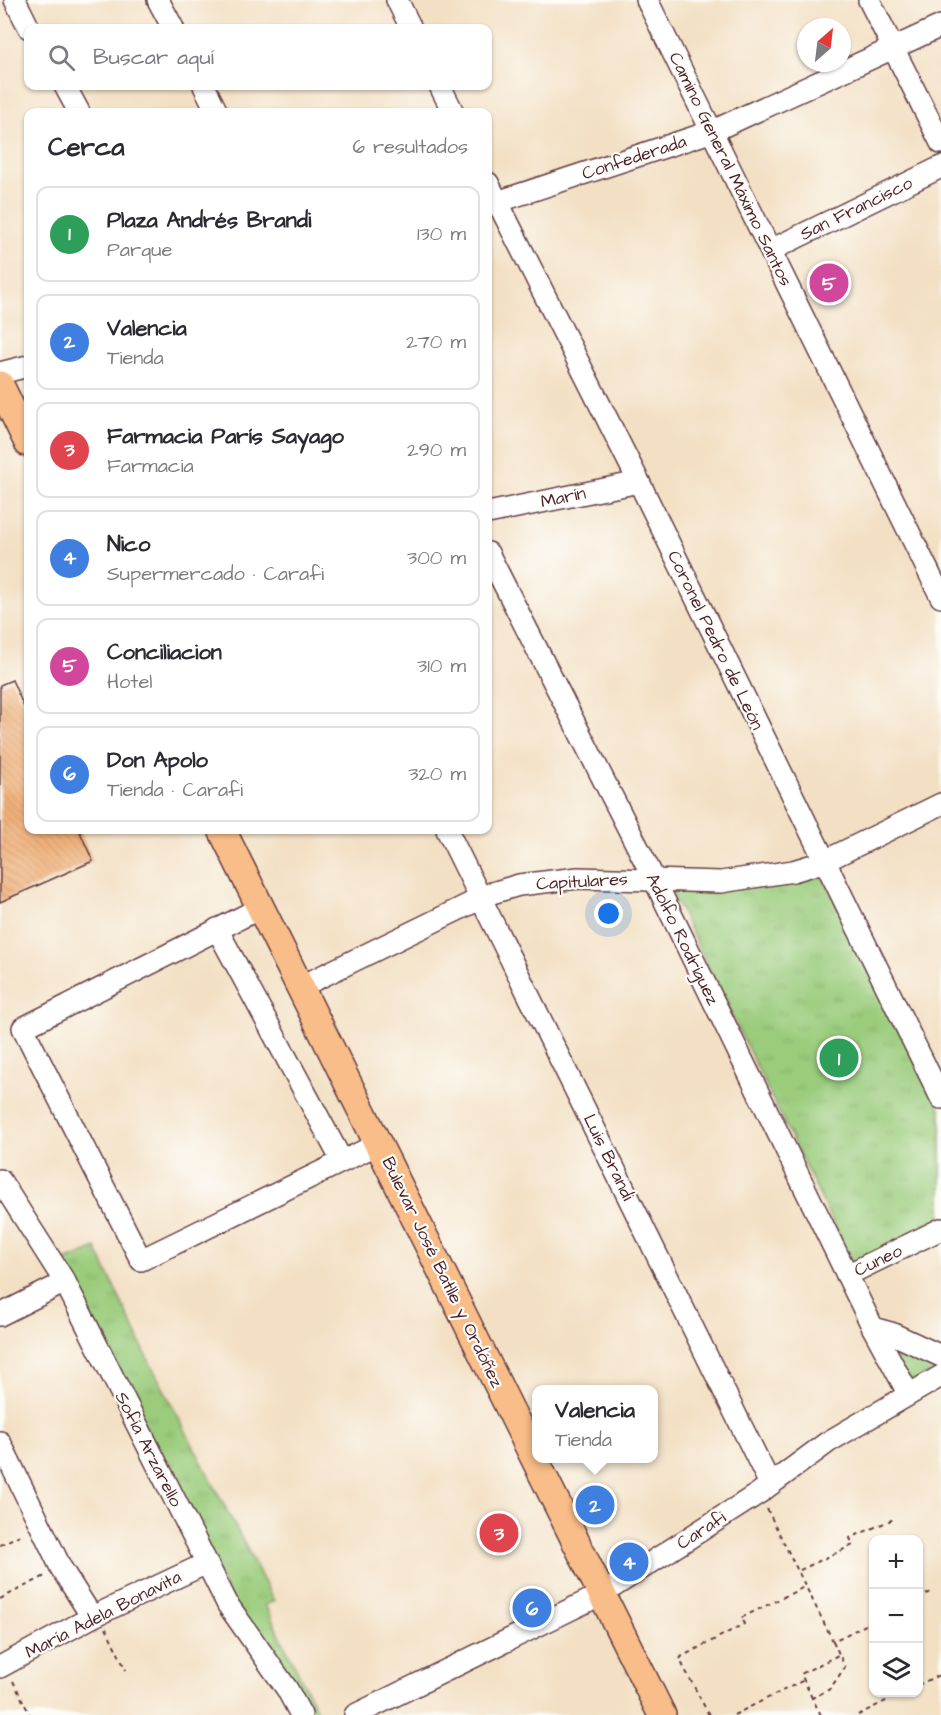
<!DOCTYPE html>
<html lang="es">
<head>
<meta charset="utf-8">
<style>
	:root { --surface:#fff; --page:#f7f7f7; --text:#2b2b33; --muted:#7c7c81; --line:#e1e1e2; --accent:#d1495b }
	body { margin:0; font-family:"Architects Daughter",sans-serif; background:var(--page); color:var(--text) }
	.controls { position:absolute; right:18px; bottom:18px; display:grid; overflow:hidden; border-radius:12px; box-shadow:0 2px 4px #0004 }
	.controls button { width:54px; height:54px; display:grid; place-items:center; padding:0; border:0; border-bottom:2px solid var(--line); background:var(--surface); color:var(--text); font:30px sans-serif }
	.compass { position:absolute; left:797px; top:18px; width:54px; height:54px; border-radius:50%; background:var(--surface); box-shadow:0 2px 4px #0004; rotate:28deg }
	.you { position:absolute; left:609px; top:914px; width:21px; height:21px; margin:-15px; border:4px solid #fff; border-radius:50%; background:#1a73e8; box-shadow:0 0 0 9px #1a73e833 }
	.badge { display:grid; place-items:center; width:39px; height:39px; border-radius:50%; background:var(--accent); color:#fff; font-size:20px; font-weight:700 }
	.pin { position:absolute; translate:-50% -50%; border:3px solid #fff; box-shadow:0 2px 6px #0006 }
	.popup { position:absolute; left:532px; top:1385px; width:126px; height:78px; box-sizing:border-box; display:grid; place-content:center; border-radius:12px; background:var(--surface); filter:drop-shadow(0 2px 4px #0005); font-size:20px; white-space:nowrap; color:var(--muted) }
	.popup b { font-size:22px; color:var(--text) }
	.popup::after { content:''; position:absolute; left:50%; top:100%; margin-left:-12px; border:12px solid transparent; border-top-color:var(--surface) }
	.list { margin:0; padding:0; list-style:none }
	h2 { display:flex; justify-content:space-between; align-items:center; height:78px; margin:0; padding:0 24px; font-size:26px }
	h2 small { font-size:20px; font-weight:400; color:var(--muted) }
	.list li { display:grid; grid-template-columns:39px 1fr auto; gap:18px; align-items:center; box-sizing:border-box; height:96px; margin:0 12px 12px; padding:0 12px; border:2px solid var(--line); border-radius:12px }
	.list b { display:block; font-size:22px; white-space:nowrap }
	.list p { margin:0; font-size:20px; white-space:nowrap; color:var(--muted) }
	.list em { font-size:20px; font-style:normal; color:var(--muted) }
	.icon { flex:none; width:33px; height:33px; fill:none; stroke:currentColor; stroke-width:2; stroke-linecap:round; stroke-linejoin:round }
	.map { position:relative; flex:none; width:941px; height:1715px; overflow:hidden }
	.search { position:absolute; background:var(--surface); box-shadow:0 2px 4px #0004; left:24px; top:24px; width:468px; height:66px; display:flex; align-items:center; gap:15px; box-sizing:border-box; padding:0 21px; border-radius:12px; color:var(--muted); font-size:22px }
	.panel { position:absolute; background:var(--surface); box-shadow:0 2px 4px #0004; left:24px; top:108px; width:468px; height:726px; border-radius:12px }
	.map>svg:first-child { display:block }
	.grass { fill:url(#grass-tufts); stroke:#727654; stroke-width:1.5 }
	.building { fill:url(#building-back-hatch) }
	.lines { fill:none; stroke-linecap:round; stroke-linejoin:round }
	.minor-casing { stroke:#633c42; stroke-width:24 }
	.major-casing { stroke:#633c42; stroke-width:30 }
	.path { stroke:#633c42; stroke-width:2; stroke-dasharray:4.5 4.5; stroke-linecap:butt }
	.minor { stroke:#fff; stroke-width:21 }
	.major { stroke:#f8bd89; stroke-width:27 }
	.labels { text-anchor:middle; stroke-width:4.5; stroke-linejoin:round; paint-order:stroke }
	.street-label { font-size:18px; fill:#4a1f2b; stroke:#fdfcf7 }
</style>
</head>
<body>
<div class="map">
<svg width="941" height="1715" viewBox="0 0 941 1715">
	<defs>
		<pattern id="grass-tufts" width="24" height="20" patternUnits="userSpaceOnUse" patternTransform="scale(1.5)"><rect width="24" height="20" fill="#9acc7c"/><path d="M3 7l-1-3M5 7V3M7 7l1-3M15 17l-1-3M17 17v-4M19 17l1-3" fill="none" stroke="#86af6b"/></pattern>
		<pattern id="building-back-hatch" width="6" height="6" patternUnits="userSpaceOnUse" patternTransform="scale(1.5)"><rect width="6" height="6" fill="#f0b079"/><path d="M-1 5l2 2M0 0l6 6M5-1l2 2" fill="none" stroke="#cf9769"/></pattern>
	</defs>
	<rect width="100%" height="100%" fill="#fdfcf7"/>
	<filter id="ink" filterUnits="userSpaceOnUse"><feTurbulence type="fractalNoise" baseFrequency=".0167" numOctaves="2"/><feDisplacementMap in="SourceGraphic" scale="12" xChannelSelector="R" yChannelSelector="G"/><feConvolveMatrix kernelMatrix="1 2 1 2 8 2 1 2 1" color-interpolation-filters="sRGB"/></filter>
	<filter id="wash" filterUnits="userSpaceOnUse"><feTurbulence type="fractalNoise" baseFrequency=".008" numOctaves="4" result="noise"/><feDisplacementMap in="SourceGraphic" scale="24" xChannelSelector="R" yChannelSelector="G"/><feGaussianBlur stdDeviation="1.35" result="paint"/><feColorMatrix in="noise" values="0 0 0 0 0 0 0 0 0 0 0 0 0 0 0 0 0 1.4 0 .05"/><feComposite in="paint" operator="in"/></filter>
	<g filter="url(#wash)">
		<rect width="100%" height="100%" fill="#f3e0c4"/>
		<g class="grass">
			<path d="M 819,870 L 941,1110 L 941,1218 L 858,1261 L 852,1262 L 668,885 Z"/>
			<path d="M 96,1248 L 147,1357 L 274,1601 L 265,1605 L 319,1715 L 306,1715 L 238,1613 L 63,1262 Z"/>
			<path d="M 884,1337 L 941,1360 L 941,1368 L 909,1383 Z"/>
		</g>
		<g id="blocks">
			<path class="building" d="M 12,680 L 28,716 L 28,830 L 79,830 L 93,861 L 0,902 L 0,685 Z"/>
		</g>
	</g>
	<g filter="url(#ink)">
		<use href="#blocks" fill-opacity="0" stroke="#633c42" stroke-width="1.5"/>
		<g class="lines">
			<g class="minor-casing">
				<g id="minor">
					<path d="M 15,0 L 29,28"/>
					<path d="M 158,0 L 173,28"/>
					<path d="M 397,0 L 411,28"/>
					<path d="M 647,0 L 941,597"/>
					<path d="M 869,0 L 941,143"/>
					<path d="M 65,86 L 79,112"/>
					<path d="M 204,86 L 217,112"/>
					<path d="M 440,86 L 453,112"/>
					<path d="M 488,183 L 639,482 L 941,1098"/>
					<path d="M 488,205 L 713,131 L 941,26"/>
					<path d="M 771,250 L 941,167"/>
					<path d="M 0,373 L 28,366"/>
					<path d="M 488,513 L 639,482"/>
					<path d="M 488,553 L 654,879 L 873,1328 L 891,1333 L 941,1356"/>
					<path d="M 447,830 L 770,1484"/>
					<path d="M 262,907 L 23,1028 L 141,1260 L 380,1143"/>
					<path d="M 217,929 L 342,1161"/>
					<path d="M 302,986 L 492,893 L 519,885 L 578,878 L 721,882 L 793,871 L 823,862 L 941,804"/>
					<path d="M 0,1180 L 65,1282 L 228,1605 L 287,1689 L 301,1715"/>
					<path d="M 847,1275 L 941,1229"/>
					<path d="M 0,1315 L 65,1282"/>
					<path d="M 873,1328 L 908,1393"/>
					<path d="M 0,1442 L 61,1568 L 92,1617"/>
					<path d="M 0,1667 L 92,1617 L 207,1563"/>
					<path d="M 355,1715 L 602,1594 L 759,1493 L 828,1442 L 941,1376"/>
				</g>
			</g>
			<g class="major-casing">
				<g id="major">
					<path d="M 0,385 L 28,443"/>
					<path d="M 222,830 L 662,1715"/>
				</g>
			</g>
			<g class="path">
				<path d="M 767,1509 L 798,1571"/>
				<path d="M 0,1545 L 24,1533"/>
				<path d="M 918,1598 L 931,1592"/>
				<path d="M 0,1599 L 45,1576"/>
				<path d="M 874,1621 L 833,1641 L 798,1571 L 853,1545 L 850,1538 L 896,1518"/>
				<path d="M 106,1628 L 126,1670"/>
				<path d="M 13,1681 L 30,1715"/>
				<path d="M 918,1685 L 941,1674"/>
				<path d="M 812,1698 L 801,1674 L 840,1654"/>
				<path d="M 709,1715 L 680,1660 L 681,1657 L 744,1624 L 741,1618 L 806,1586"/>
				<path d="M 734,1715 L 804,1680"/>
				<path d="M 821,1715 L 812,1698 L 830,1689 L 845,1667 L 833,1641"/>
				<path d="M 858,1715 L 904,1692"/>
			</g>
			<use href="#minor" class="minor"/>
			<use href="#major" class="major"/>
		</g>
	</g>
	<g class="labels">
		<g class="street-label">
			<text transform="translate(634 157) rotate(-18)" y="6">Confederada</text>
			<text transform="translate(731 169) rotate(64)" y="6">Camino General Máximo Santos</text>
			<text transform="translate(856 208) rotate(-26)" y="6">San Francisco</text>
			<text transform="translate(563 497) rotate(-12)" y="6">Marín</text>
			<text transform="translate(716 640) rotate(64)" y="6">Coronel Pedro de León</text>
			<text transform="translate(582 881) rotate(-3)" y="6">Capitulares</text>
			<text transform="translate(683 939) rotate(64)" y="6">Adolfo Rodríguez</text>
			<text transform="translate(609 1157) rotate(64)" y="6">Luis Brandi</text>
			<text transform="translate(878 1260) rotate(-26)" y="6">Cuneo</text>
			<text transform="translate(443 1272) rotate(64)" y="6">Bulevar José Batlle y Ordóñez</text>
			<text transform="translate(149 1449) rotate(63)" y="6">Sofía Arzarello</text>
			<text transform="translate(701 1530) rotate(-33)" y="6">Carafi</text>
			<text transform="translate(103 1614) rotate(-27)" y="6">María Adela Bonavita</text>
		</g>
	</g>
</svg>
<div class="controls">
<button>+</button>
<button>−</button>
<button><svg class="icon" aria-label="layers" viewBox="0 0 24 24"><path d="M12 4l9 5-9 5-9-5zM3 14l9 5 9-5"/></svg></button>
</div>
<svg class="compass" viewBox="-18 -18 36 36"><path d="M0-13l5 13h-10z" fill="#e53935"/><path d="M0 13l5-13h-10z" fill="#7c7c81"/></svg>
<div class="you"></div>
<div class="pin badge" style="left:839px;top:1058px;background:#2e9e5b">1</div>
<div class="pin badge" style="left:595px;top:1505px;background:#3f7fe0">2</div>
<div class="popup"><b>Valencia</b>Tienda</div>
<div class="pin badge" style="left:499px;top:1533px;background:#e0444e">3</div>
<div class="pin badge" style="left:629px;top:1562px;background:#3f7fe0">4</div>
<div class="pin badge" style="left:829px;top:283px;background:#d1479c">5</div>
<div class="pin badge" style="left:532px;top:1608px;background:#3f7fe0">6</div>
<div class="search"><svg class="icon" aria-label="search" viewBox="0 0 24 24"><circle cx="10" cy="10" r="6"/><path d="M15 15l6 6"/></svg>Buscar aquí</div>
<section class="panel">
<h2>Cerca<small>6 resultados</small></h2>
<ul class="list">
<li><span class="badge" style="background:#2e9e5b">1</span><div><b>Plaza Andrés Brandi</b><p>Parque</p></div><em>130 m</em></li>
<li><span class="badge" style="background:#3f7fe0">2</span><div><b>Valencia</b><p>Tienda</p></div><em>270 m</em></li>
<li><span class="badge" style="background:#e0444e">3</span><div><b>Farmacia París Sayago</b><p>Farmacia</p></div><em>290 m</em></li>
<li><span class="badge" style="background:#3f7fe0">4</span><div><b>Nico</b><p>Supermercado · Carafi</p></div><em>300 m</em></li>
<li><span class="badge" style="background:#d1479c">5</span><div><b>Conciliacion</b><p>Hotel</p></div><em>310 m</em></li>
<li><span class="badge" style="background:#3f7fe0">6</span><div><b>Don Apolo</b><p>Tienda · Carafi</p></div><em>320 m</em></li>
</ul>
</section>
</div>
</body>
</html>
